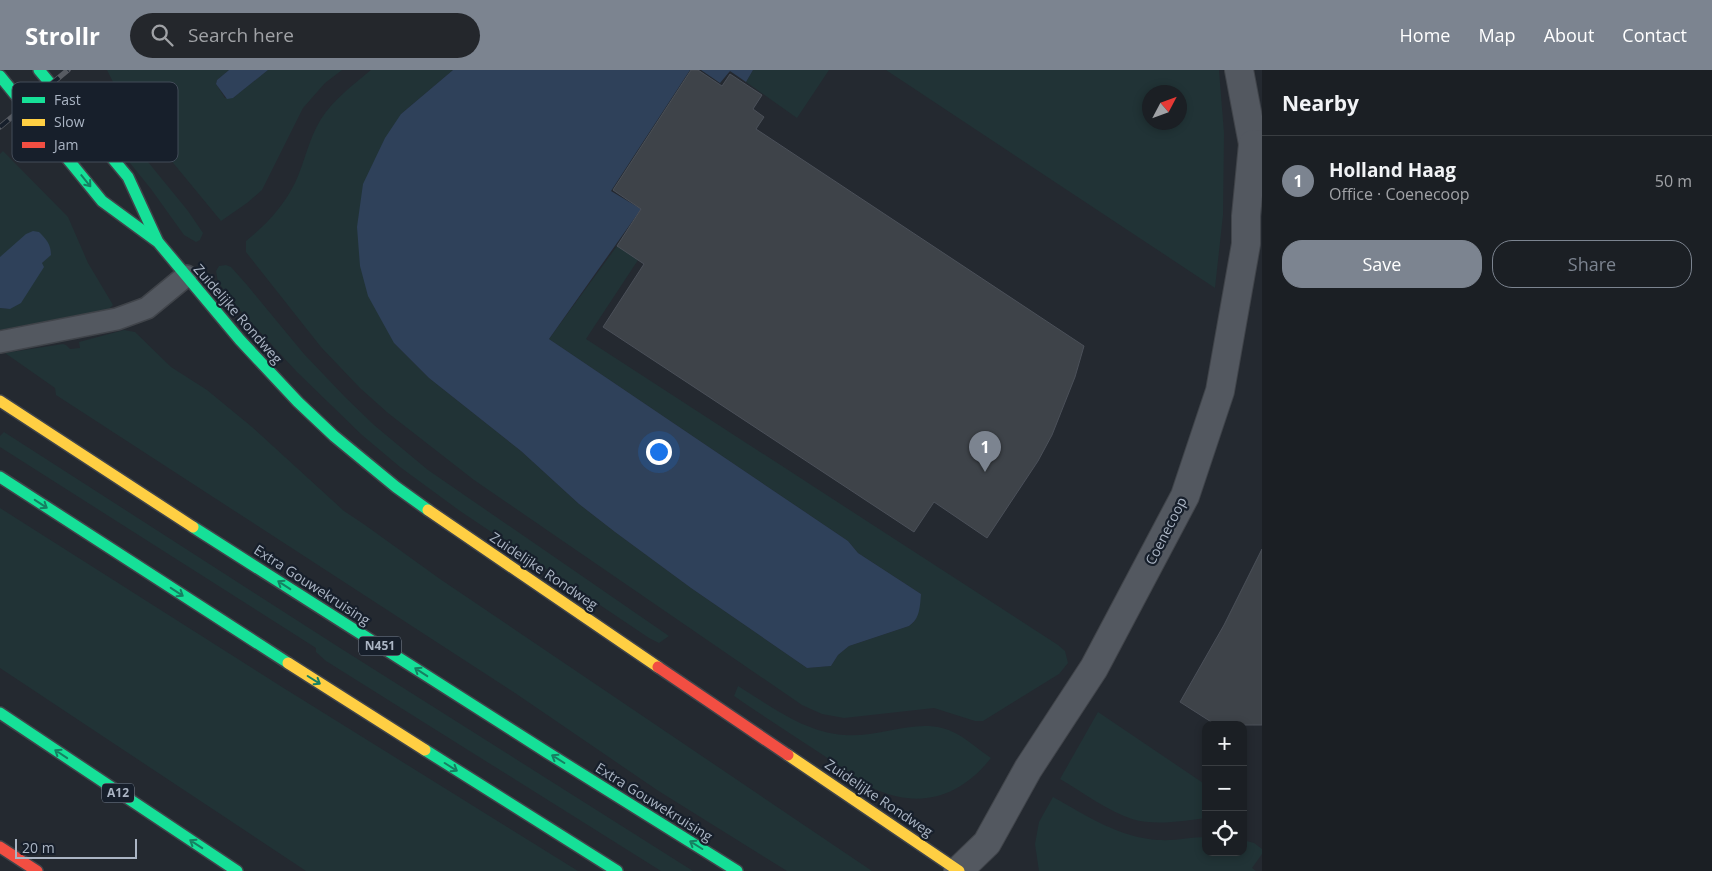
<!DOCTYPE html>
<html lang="en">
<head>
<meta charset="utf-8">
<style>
	:root { --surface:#1b1f24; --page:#24272c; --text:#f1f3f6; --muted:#a0a2a6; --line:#393d41; --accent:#7c8490 }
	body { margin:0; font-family:"Open Sans",sans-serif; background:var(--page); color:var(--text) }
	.controls { position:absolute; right:15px; bottom:15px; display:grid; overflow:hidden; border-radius:10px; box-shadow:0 2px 8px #0003 }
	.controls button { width:45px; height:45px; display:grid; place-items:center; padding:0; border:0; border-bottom:1px solid var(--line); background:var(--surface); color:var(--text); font:25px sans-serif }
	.compass { position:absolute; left:1142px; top:15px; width:45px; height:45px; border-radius:50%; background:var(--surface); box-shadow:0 2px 8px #0003; rotate:49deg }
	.scale { position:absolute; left:15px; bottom:12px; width:122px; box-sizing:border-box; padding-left:5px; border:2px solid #abb5c4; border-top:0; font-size:14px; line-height:18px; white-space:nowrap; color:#abb5c4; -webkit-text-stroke:4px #171f2b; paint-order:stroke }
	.you { position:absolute; left:658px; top:381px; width:18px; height:18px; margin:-12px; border:4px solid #fff; border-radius:50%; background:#1a73e8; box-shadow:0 0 0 8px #1a73e833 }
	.badge { display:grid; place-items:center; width:32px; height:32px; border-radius:50%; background:var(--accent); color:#fff; font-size:16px; font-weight:700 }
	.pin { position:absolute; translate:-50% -41px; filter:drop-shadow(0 1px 2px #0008) }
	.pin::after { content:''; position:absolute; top:26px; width:18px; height:15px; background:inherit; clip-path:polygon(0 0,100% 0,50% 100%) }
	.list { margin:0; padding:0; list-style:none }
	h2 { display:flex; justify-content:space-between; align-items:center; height:65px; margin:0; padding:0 20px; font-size:21px }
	h2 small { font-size:16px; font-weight:400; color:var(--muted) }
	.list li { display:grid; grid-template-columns:32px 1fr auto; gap:15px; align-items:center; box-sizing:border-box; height:90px; padding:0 20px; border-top:1px solid var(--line) }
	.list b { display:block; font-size:19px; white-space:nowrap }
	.list p { margin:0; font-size:16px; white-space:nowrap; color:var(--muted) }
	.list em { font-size:16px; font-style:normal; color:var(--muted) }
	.actions { display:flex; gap:10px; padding:15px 20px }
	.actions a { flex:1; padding:11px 0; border:1px solid var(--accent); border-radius:20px; text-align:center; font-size:18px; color:var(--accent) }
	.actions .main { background:var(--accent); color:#fff }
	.icon { flex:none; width:28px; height:28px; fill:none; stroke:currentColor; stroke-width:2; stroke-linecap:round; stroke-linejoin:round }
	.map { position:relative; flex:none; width:1262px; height:801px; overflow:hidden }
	header { display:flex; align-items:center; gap:30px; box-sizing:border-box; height:70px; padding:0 25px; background:var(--accent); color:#fff }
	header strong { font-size:24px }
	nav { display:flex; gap:28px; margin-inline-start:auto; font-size:18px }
	.search { width:350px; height:45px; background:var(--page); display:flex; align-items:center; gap:12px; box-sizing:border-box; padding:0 18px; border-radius:28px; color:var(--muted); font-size:19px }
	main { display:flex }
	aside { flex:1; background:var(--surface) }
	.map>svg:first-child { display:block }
	.green { fill:#213336; fill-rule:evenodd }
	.water { fill:#2f415a }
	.building { fill:#3e4349; stroke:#4b5059 }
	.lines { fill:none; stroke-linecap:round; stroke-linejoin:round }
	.lane-casing { stroke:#40444a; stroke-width:24 }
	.street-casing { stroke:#40444a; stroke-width:30 }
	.fast-casing { stroke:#40444a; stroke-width:14 }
	.slow-casing { stroke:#40444a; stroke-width:14 }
	.jam-casing { stroke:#40444a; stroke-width:14 }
	.lane { stroke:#535860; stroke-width:21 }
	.street { stroke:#535860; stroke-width:28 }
	.fast { stroke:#16e098; stroke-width:11 }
	.slow { stroke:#ffcf43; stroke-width:11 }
	.jam { stroke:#f24e42; stroke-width:11 }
	.rail-casing { stroke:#575b62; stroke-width:5.5 }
	.rail { stroke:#171f2b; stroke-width:4; stroke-dasharray:11; stroke-linecap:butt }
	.oneway { stroke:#168062 }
	.labels { text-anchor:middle; stroke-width:4.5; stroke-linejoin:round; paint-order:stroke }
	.shield { fill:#171f2b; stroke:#7f8896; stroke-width:1 }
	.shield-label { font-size:12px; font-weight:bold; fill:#abb5c4 }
	.street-label { font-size:14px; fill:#abb5c4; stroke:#171f2b }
	.key { fill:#171f2b; stroke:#434c59; stroke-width:1 }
	.key-label { font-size:14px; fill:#abb5c4 }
</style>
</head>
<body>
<header>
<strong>Strollr</strong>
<div class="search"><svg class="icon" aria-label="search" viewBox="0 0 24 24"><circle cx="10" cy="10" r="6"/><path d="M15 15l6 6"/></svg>Search here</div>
<nav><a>Home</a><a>Map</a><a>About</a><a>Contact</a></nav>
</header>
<main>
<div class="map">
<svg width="1262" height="801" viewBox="0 0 1262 801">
	<rect width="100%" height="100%" fill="#242930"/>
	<g class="green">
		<path d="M 107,0 L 229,0 L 217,10 L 216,14 L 225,28 L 233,28 L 268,0 L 342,0 L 325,13 L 303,38 L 262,120 L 247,133 L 221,151 L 123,32 Z"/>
		<path d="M 371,0 L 453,0 L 401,44 L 394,273 L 429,308 L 521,381 L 579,434 L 615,462 L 691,518 L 807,598 L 831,596 L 838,585 L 849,576 L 909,556 L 914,552 L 921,524 L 858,483 L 848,471 L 549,269 L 617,176 L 638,190 L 586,269 L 1058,575 L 1065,581 L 1068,593 L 1059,604 L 983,651 L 975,651 L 934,638 L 844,648 L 822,644 L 802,635 L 474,410 L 388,343 L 360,318 L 321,277 L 246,182 L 246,171 C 266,155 283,137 295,113 C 305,92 308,70 321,49 C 334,29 353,15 371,0 Z"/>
		<path d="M 753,0 L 829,0 L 797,48 L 746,12 Z"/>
		<path d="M 886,0 L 1219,0 L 1224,63 L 1223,145 L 1215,218 ZM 1150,22 L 1180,22 L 1180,52 L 1150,52 Z"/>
		<path d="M 95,27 L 188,141 L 203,163 L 200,170 L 196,172 L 184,165 L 151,119 L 84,36 Z"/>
		<path d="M 3,81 L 68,147 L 88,193 L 113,235 L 109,239 L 0,260 L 0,238 L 10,239 L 42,193 L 50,185 L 0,187 L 0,84 Z"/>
		<path d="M 226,195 L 231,197 L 247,215 L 304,284 L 345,327 L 374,355 L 428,400 L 669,566 L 659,573 L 649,568 L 460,441 L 400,397 L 362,365 L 297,302 L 234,234 L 218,212 L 216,201 L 219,196 Z"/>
		<path d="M 124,260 L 135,262 L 171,297 L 207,320 L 252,357 L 344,441 L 365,455 L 440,509 L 872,801 L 787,801 L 657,720 L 515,623 L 56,325 L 55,318 L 5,283 L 63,274 L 66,275 L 70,279 L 80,278 L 79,272 Z"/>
		<path d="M 4,362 L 337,576 L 693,801 L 661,801 L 326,591 L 316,582 L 316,578 L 0,377 L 0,366 Z"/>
		<path d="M 0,438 L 282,617 L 578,801 L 306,801 L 0,598 Z"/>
		<path d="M 738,616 C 772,637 804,662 844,665 C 876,668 912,650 942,658 C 960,662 976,678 991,688 C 961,726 922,739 877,720 C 861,714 838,695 823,685 C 793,665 763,646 734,626 Z"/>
		<path d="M 1098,642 L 1206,715 L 1206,748 C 1183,751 1155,756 1132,749 C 1108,741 1082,722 1060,709 Z"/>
		<path d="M 1053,727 C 1087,746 1120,768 1159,770 C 1175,771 1191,767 1206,767 L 1206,782 L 1243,782 L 1243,770 L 1254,773 L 1262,779 L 1262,784 L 1252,798 L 1256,801 L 1039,801 L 1035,774 L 1039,752 Z"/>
	</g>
	<g class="water">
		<path d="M 229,0 L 268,0 L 233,28 L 227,29 L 216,14 L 217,10 Z"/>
		<path d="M 453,0 L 690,0 L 611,121 L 641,139 L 549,269 L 848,471 L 858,483 L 921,524 C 920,536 920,549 909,556 L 849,576 L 838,585 L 831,596 L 807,598 L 691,518 L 615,462 L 579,434 L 521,381 L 429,308 L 394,273 L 368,226 L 360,196 L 357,157 L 363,114 L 385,68 L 401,44 Z"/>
		<path d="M 701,0 L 753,0 L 746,12 L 730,1 L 720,13 Z"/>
		<path d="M 33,161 L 39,162 C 46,169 51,174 51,185 L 42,193 L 44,197 L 21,233 L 10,239 L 0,238 L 0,187 L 26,164 Z"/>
	</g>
	<g class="building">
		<path d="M 691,0 L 698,0 L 722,16 L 730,4 L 762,25 L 753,39 L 764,47 L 756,59 L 1084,276 L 1075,307 L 1052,365 L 1038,391 L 987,468 L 934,432 L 914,462 L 603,257 L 644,194 L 617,176 L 641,139 L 613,120 Z"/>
		<path d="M 1262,479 L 1262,655 L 1216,655 L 1180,632 L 1224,555 Z"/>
	</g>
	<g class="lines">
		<g class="lane-casing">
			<path id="lane" d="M 0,272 L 117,249 L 147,238 L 186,206"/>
		</g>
		<g class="street-casing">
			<g id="street">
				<path d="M 1239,0 L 1253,74"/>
				<path d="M 958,801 L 987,773 L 1028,699 L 1094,598 L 1185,426 L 1220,321 L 1246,174 L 1246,146 L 1253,74 L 1262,75"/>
			</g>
		</g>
		<g class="fast-casing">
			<g id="fast">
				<path d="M 39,0 L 128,107 L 157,170"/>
				<path d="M 0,6 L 102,131 L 158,172 L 240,270 L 298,332 L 334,366 L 396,417 L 428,440"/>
				<path d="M 0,407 L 288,593"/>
				<path d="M 193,457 L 548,683 L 737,801"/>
				<path d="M 0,643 L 237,801"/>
				<path d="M 425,680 L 617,801"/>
			</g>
		</g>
		<g class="slow-casing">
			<g id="slow">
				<path d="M 0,331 L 193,457"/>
				<path d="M 428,440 L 658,597"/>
				<path d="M 288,593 L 425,680"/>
				<path d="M 788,685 L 959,801"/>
			</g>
		</g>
		<g class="jam-casing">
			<g id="jam">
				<path d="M 658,597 L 788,685"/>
				<path d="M 0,777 L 37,801"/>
			</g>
		</g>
		<use href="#lane" class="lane"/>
		<use href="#street" class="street"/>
		<use href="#fast" class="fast"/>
		<use href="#slow" class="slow"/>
		<use href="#jam" class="jam"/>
		<g class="rail-casing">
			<path id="rail" d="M 0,57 L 68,0"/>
		</g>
		<use href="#rail" class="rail"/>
	</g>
	<defs><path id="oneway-shaft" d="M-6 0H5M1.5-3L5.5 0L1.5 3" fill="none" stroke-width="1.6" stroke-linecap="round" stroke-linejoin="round" transform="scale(1.25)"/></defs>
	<g class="oneway">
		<use href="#oneway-shaft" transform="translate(86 111) rotate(51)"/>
		<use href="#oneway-shaft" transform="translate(41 434) rotate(33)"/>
		<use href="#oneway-shaft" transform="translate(284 515) rotate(-147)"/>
		<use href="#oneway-shaft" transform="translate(177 522) rotate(33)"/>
		<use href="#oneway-shaft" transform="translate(421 602) rotate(-147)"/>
		<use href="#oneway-shaft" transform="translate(314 610) rotate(32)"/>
		<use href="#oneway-shaft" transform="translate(61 684) rotate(-146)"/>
		<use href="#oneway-shaft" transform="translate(558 689) rotate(-148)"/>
		<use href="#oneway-shaft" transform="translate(451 697) rotate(32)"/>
		<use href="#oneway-shaft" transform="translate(196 774) rotate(-147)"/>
		<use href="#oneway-shaft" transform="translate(696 775) rotate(-148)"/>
	</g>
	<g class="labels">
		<g class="shield">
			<rect x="359" y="566.5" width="42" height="19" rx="4"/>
			<rect x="102" y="713.5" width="32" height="19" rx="4"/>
		</g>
		<g class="shield-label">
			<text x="380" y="580">N451</text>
			<text x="118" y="727">A12</text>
		</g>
		<g class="street-label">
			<text transform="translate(238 244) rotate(49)" y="5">Zuidelijke Rondweg</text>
			<text transform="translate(1166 461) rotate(-63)" y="5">Coenecoop</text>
			<text transform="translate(544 501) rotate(34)" y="5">Zuidelijke Rondweg</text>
			<text transform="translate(312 515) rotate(33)" y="5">Extra Gouwekruising</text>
			<text transform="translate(879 728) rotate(34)" y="5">Zuidelijke Rondweg</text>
			<text transform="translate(654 732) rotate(32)" y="5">Extra Gouwekruising</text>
		</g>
	</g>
	<rect x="12" y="12" width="166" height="80" rx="8" class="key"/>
	<rect x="22" y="27" width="23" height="6" fill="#16e098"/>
	<rect x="22" y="49" width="23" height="7" fill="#ffcf43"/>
	<rect x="22" y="72" width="23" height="6" fill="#f24e42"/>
	<g class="key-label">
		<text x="54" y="35">Fast</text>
		<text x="54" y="57">Slow</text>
		<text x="54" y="80">Jam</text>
	</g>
</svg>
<div class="controls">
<button>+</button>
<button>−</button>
<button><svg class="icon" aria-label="locate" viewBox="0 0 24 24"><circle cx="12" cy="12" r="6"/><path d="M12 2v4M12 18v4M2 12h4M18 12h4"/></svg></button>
</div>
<svg class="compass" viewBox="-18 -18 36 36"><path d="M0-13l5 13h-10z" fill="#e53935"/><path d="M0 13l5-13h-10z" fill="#a0a2a6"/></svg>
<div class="scale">20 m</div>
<div class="you"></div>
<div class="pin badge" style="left:985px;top:402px">1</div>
</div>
<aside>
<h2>Nearby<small></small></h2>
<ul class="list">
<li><span class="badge">1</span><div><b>Holland Haag</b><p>Office · Coenecoop</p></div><em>50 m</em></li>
</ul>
<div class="actions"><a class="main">Save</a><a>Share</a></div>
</aside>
</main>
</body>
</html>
